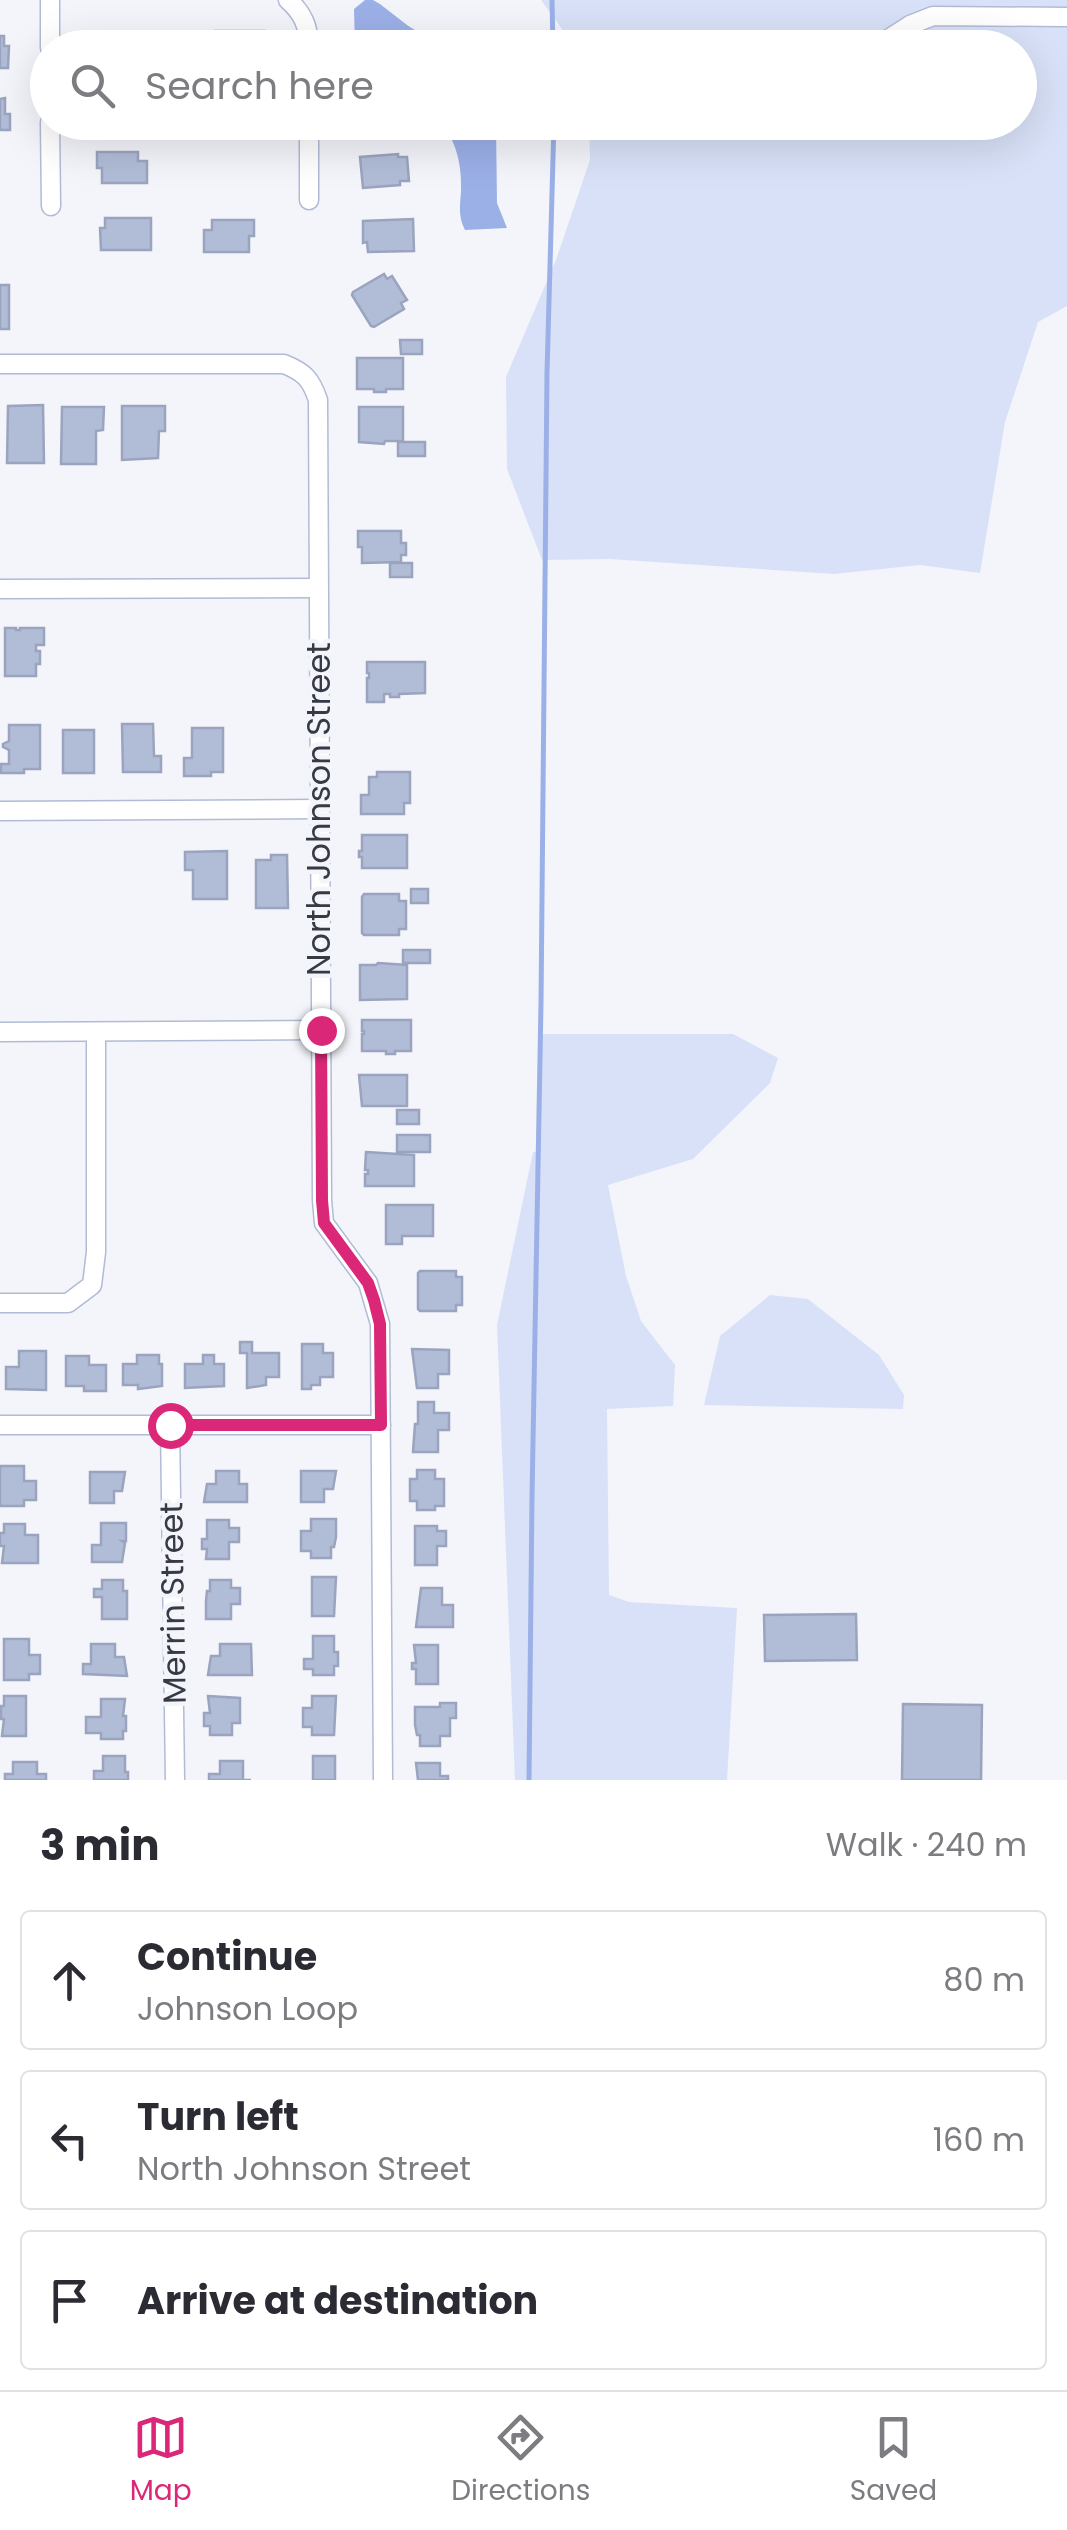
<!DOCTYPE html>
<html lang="en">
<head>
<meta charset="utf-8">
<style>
	:root { --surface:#fff; --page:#f7f7f7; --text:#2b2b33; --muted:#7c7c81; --line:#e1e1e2; --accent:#db2777 }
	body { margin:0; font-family:Poppins,sans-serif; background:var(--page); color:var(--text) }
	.stop { position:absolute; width:30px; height:30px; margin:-22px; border:8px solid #db2777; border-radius:50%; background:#fff }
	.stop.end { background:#db2777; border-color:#fff; box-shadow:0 2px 10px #0008 }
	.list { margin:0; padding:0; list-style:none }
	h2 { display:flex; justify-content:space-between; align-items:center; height:130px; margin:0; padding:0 40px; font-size:42px }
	h2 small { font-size:32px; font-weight:400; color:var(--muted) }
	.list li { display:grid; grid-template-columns:65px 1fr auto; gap:30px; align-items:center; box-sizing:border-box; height:140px; margin:0 20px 20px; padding:0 20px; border:2px solid var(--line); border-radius:10px }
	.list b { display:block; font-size:38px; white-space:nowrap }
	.list p { margin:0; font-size:32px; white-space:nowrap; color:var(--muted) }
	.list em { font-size:32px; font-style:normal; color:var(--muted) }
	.icon { flex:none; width:55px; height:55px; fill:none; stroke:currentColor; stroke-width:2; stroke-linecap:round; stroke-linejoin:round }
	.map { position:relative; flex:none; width:1067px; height:1780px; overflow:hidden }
	.search { position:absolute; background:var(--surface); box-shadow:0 10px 40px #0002; left:30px; right:30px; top:30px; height:110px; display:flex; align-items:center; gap:25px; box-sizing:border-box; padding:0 35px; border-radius:55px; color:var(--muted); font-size:38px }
	.sheet { height:610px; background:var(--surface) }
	nav { display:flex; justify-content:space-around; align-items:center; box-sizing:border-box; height:140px; border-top:2px solid var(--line); background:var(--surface); font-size:28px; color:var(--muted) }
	nav a { display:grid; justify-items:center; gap:5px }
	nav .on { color:var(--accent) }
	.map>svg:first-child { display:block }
	.green { fill:#d8e1f7 }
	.water { fill:#9cb0e8 }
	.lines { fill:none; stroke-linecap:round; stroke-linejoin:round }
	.stream { stroke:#9cb0e8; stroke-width:5 }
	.building { fill:#b1bcd7; stroke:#9aa4be; stroke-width:2.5 }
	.minor-casing { stroke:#b1bbd6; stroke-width:21 }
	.minor { stroke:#fff; stroke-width:18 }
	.route { stroke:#db2777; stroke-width:12 }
	.labels { text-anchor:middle; stroke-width:9; stroke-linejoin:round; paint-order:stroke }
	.street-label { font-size:32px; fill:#363a45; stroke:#f3f5fb }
</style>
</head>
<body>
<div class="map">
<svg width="1067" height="1780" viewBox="0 0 1067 1780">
	<rect width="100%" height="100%" fill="#f3f5fb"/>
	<g class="green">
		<path d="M 541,0 L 1067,0 L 1067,306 L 1038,322 L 1005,422 L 980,573 L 920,565 L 834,574 L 610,559 L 542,560 L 507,469 L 506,377 L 556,260 L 590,160 L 589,123 L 1020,122 L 1020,48 L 575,47 Z"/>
		<path d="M 539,1034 L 733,1034 L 778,1058 L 770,1083 L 693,1159 L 608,1185 L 626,1276 L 641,1321 L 675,1365 L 673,1406 L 607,1409 L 609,1595 L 629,1602 L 737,1608 L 727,1780 L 515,1780 L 497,1325 L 533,1152 L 539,1152 Z"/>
		<path d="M 770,1295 L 808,1299 L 879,1355 L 904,1395 L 903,1409 L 704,1405 L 720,1336 Z"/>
	</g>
	<g class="water">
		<path d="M 365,0 L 373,0 L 380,4 L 407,25 L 441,47 L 355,47 L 354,9 Z"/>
		<path d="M 440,123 L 496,123 L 497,203 L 507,228 L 465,230 C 458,216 460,207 461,191 C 462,167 457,140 440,123 Z"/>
	</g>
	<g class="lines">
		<g class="stream">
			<path d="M 552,0 L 553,48"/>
			<path d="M 529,1780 L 532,1497 L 541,1003 L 547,373 L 554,122"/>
		</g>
	</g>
	<g class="building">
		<path d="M 215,31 L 265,31 L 267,48 L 215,48 Z"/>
		<path d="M 0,36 L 4,36 L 4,46 L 9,46 L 8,68 L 0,68 Z"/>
		<path d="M 90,36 L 133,36 L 134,48 L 90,47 Z"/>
		<path d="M 5,98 L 5,114 L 10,114 L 10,130 L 0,130 L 0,99 Z"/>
		<path d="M 89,122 L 137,122 L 137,125 L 129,125 L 129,128 L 89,128 Z"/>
		<path d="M 97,152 L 138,152 L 138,161 L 147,161 L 147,183 L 102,183 L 102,168 L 97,168 Z"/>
		<path d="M 398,154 L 398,157 L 407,157 L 409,181 L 400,181 L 400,185 L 363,188 L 360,157 Z"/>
		<path d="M 105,218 L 151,218 L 151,250 L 101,250 L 100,228 L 105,228 Z"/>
		<path d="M 413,219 L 414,251 L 368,252 L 367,242 L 363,243 L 363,221 Z"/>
		<path d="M 212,220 L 254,220 L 254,236 L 249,236 L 249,252 L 204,252 L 204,230 L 212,230 Z"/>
		<path d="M 384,274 L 387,279 L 392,276 L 407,300 L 401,303 L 404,309 L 374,327 L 371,326 L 352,295 L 353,292 Z"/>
		<rect x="0" y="285" width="9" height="44"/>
		<path d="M 400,340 L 422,340 L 422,354 L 401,354 Z"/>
		<path d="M 357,358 L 403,358 L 403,389 L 386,389 L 386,392 L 374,392 L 374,389 L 357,389 Z"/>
		<path d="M 43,405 L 44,463 L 7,463 L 8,406 Z"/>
		<path d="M 122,406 L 165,406 L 165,431 L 159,431 L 158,458 L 122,460 Z"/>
		<path d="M 62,407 L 104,407 L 103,430 L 96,431 L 96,464 L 61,464 Z"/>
		<path d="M 359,407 L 403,407 L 403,441 L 385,441 L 384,444 L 359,442 Z"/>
		<rect x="398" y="442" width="27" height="14"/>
		<path d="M 358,531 L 401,531 L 401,543 L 406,543 L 406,555 L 401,555 L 401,562 L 362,563 L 362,547 L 358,547 Z"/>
		<rect x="390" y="563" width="22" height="14"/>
		<path d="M 5,628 L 16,628 L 16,630 L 20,630 L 20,628 L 44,628 L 44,645 L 36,645 L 36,651 L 40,651 L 40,664 L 36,664 L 36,676 L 5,676 Z"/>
		<path d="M 367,662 L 425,662 L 425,693 L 399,694 L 399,697 L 390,697 L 390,694 L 384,694 L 384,702 L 367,702 L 367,678 L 369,678 L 369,673 L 367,673 Z"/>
		<path d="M 122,724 L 153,724 L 154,756 L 161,756 L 161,772 L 123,772 Z"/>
		<path d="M 9,725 L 40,725 L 40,769 L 24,769 L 24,773 L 1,773 L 1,764 L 9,764 L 9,750 L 3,747 L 3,744 L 9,741 Z"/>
		<path d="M 192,728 L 223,728 L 223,772 L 211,772 L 211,776 L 184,776 L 184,758 L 192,758 Z"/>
		<rect x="63" y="730" width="31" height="43"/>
		<path d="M 377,772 L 410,772 L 410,803 L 404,803 L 404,814 L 361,814 L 361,795 L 369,795 L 369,777 L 377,777 Z"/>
		<path d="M 362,835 L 407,835 L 407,868 L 362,868 L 362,857 L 359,857 L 359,851 L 362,851 Z"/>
		<path d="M 227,851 L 227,899 L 193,899 L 193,870 L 185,870 L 185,852 Z"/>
		<path d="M 271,855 L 287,855 L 288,908 L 256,908 L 256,860 L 271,860 Z"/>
		<rect x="411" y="889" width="17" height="14"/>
		<path d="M 364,894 L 399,894 L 399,901 L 406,901 L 406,929 L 399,929 L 399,935 L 364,935 L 362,933 L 362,897 Z"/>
		<rect x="403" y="950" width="27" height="13"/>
		<path d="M 378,963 L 407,965 L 407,999 L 360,1000 L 360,965 L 376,965 Z"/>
		<path d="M 362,1020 L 411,1020 L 411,1051 L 395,1051 L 395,1054 L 386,1054 L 386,1051 L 362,1051 L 362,1034 L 364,1034 L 364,1031 L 362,1031 Z"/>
		<path d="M 359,1075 L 407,1075 L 407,1106 L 362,1106 Z"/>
		<rect x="397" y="1110" width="22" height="14"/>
		<rect x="397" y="1135" width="33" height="17"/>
		<path d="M 366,1152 L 414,1155 L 414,1186 L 365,1186 L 365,1174 L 368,1174 L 368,1170 L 365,1170 Z"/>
		<path d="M 386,1205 L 433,1205 L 433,1236 L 402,1236 L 402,1244 L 386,1244 Z"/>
		<path d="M 420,1271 L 456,1271 L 456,1277 L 462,1277 L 462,1305 L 456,1305 L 456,1311 L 420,1311 L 418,1309 L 418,1273 Z"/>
		<path d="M 240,1342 L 252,1342 L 252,1353 L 279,1353 L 279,1377 L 266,1377 L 266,1385 L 247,1388 L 247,1353 L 240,1353 Z"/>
		<path d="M 302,1344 L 323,1344 L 323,1353 L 333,1353 L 333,1377 L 320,1377 L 320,1385 L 311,1385 L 311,1389 L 302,1389 Z"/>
		<path d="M 412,1349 L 449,1350 L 449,1374 L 438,1374 L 438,1388 L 417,1388 Z"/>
		<path d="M 19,1351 L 46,1351 L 46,1390 L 6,1389 L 6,1367 L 19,1367 Z"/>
		<path d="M 137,1355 L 159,1355 L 159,1364 L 162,1364 L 162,1386 L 138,1389 L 138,1385 L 123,1385 L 123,1364 L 137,1364 Z"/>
		<path d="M 203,1355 L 214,1355 L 214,1364 L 224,1364 L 224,1386 L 185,1388 L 185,1364 L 203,1364 Z"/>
		<path d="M 66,1356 L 89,1356 L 89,1365 L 106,1365 L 106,1391 L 84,1391 L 84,1386 L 66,1386 Z"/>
		<path d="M 418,1402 L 434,1402 L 434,1413 L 449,1413 L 449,1430 L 438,1430 L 438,1452 L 413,1452 L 415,1424 L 418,1424 Z"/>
		<path d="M 0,1466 L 24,1466 L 24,1481 L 36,1481 L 36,1500 L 24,1500 L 24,1506 L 0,1506 Z"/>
		<path d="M 417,1470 L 435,1470 L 435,1479 L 444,1479 L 444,1506 L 435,1506 L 435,1510 L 417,1510 L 417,1501 L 410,1501 L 410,1479 L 417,1479 Z"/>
		<path d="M 216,1471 L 239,1471 L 239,1484 L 247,1484 L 247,1502 L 204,1502 L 207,1484 L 216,1484 Z"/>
		<path d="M 301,1471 L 336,1471 L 333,1489 L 324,1489 L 324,1502 L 301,1502 Z"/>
		<path d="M 90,1472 L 125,1472 L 122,1491 L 114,1491 L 114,1503 L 90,1503 Z"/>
		<path d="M 311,1519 L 336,1519 L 336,1537 L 334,1547 L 331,1547 L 331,1558 L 311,1558 L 311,1551 L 301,1551 L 301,1531 L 311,1531 Z"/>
		<path d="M 207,1520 L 229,1520 L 229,1528 L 239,1528 L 239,1542 L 229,1542 L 229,1559 L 206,1559 L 207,1549 L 202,1549 L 202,1539 L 207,1539 Z"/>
		<path d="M 101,1523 L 126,1523 L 126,1541 L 122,1541 L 125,1543 L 122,1562 L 92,1562 L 92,1545 L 101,1545 Z"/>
		<path d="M 4,1524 L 25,1524 L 25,1535 L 38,1535 L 38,1563 L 2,1563 L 4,1546 L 0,1546 L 0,1533 L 4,1533 Z"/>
		<path d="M 415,1526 L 437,1526 L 437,1531 L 446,1531 L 446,1546 L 437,1546 L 437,1565 L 415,1565 Z"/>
		<path d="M 312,1577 L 336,1577 L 334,1616 L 312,1616 Z"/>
		<path d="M 102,1580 L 123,1580 L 123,1591 L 127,1591 L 127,1619 L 102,1619 L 102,1597 L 94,1597 L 94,1589 L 102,1589 Z"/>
		<path d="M 210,1580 L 231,1580 L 231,1588 L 240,1588 L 240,1604 L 231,1604 L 231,1619 L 206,1619 L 206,1601 L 207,1591 L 210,1591 Z"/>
		<path d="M 421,1588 L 442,1588 L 442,1605 L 453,1605 L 453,1627 L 416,1627 Z"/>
		<path d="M 856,1614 L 857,1660 L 765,1661 L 764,1615 Z"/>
		<path d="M 313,1636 L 334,1636 L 334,1652 L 338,1652 L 338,1666 L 334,1666 L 334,1675 L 313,1675 L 313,1669 L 304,1669 L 304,1659 L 313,1659 Z"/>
		<path d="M 4,1639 L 29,1639 L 29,1655 L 40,1655 L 40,1674 L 29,1674 L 29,1680 L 4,1680 Z"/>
		<path d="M 91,1644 L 115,1644 L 115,1657 L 124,1657 L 127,1676 L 83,1674 L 83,1664 L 91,1664 Z"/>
		<path d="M 220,1644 L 251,1644 L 252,1675 L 208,1675 L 211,1656 L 220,1656 Z"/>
		<path d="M 414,1645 L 438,1645 L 438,1684 L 416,1684 L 416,1669 L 412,1669 L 412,1663 L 416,1663 Z"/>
		<path d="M 4,1696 L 26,1696 L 26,1736 L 2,1736 L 4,1719 L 1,1719 L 1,1706 L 4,1706 Z"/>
		<path d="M 208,1696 L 240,1698 L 240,1723 L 232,1723 L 232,1735 L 210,1735 L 210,1726 L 204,1726 L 204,1713 L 210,1713 Z"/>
		<path d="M 312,1696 L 336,1696 L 334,1735 L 312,1735 L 312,1727 L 303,1727 L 303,1708 L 312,1708 Z"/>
		<path d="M 101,1699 L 125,1699 L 123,1716 L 126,1716 L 126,1731 L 123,1731 L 123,1739 L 101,1739 L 101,1733 L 86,1733 L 86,1717 L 101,1717 Z"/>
		<path d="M 440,1703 L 456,1703 L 456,1718 L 450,1718 L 450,1736 L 440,1736 L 440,1746 L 420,1746 L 420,1735 L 417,1735 L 415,1725 L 415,1707 L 440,1707 Z"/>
		<path d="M 903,1704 L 982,1705 L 981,1780 L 902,1780 Z"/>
		<path d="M 103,1756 L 125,1756 L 125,1772 L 128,1772 L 128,1780 L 94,1780 L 94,1771 L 103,1771 Z"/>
		<rect x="313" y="1756" width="22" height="24"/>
		<path d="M 220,1761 L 243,1761 L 243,1780 L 251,1780 L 209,1780 L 209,1774 L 220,1774 Z"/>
		<path d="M 13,1762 L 37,1762 L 37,1774 L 46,1774 L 46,1780 L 5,1780 L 5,1774 L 13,1774 Z"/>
		<path d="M 416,1763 L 440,1763 L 440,1776 L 448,1776 L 448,1780 L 418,1780 Z"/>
	</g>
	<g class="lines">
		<g class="minor-casing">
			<g id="minor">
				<path d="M 50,0 L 50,48"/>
				<path d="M 288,0 C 303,13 309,27 309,48"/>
				<path d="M 874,48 L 910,25 L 933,16 L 1067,17"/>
				<path d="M 50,122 L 51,206"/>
				<path d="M 309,122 L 309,200"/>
				<path d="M 0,364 L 284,364 C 304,372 311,379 318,400 L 322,1200 L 324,1223 L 368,1283 L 380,1324 L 383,1780"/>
				<path d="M 0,589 L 318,588"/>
				<path d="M 0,811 L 319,809"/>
				<path d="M 0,1032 L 321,1030"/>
				<path d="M 0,1303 L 68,1303 L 92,1285 L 96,1252 L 96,1032"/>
				<path d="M 0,1425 L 381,1425"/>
				<path d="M 170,1425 L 175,1780"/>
			</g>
		</g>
		<use href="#minor" class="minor"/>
	</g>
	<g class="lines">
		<path class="route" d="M 170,1425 L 381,1425 L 380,1324 L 374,1300 L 368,1283 L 324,1223 L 322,1200 L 321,1030"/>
	</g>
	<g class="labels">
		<g class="street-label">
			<text transform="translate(319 809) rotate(-90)" y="11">North Johnson Street</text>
			<text transform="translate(173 1603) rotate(-91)" y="11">Merrin Street</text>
		</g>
	</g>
</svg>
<div class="stop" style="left:170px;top:1425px"></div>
<div class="stop end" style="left:321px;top:1030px"></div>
<div class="search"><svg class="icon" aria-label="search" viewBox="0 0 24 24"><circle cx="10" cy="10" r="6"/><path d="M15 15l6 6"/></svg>Search here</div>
</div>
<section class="sheet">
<h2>3 min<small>Walk · 240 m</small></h2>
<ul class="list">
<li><svg class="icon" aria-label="ahead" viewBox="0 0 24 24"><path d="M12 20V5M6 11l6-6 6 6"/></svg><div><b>Continue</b><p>Johnson Loop</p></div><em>80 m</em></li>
<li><svg class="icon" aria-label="left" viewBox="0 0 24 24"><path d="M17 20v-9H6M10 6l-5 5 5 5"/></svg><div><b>Turn left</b><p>North Johnson Street</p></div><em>160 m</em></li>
<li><svg class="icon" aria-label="arrive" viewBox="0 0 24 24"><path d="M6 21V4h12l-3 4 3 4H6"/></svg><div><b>Arrive at destination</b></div></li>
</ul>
</section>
<nav>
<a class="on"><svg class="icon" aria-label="map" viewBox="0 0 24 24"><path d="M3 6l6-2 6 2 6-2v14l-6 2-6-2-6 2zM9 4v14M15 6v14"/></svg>Map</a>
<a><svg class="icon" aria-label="directions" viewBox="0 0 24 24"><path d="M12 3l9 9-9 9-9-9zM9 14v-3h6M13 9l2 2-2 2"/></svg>Directions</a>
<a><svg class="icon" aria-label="saved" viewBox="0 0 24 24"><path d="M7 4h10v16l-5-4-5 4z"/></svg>Saved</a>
</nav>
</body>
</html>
